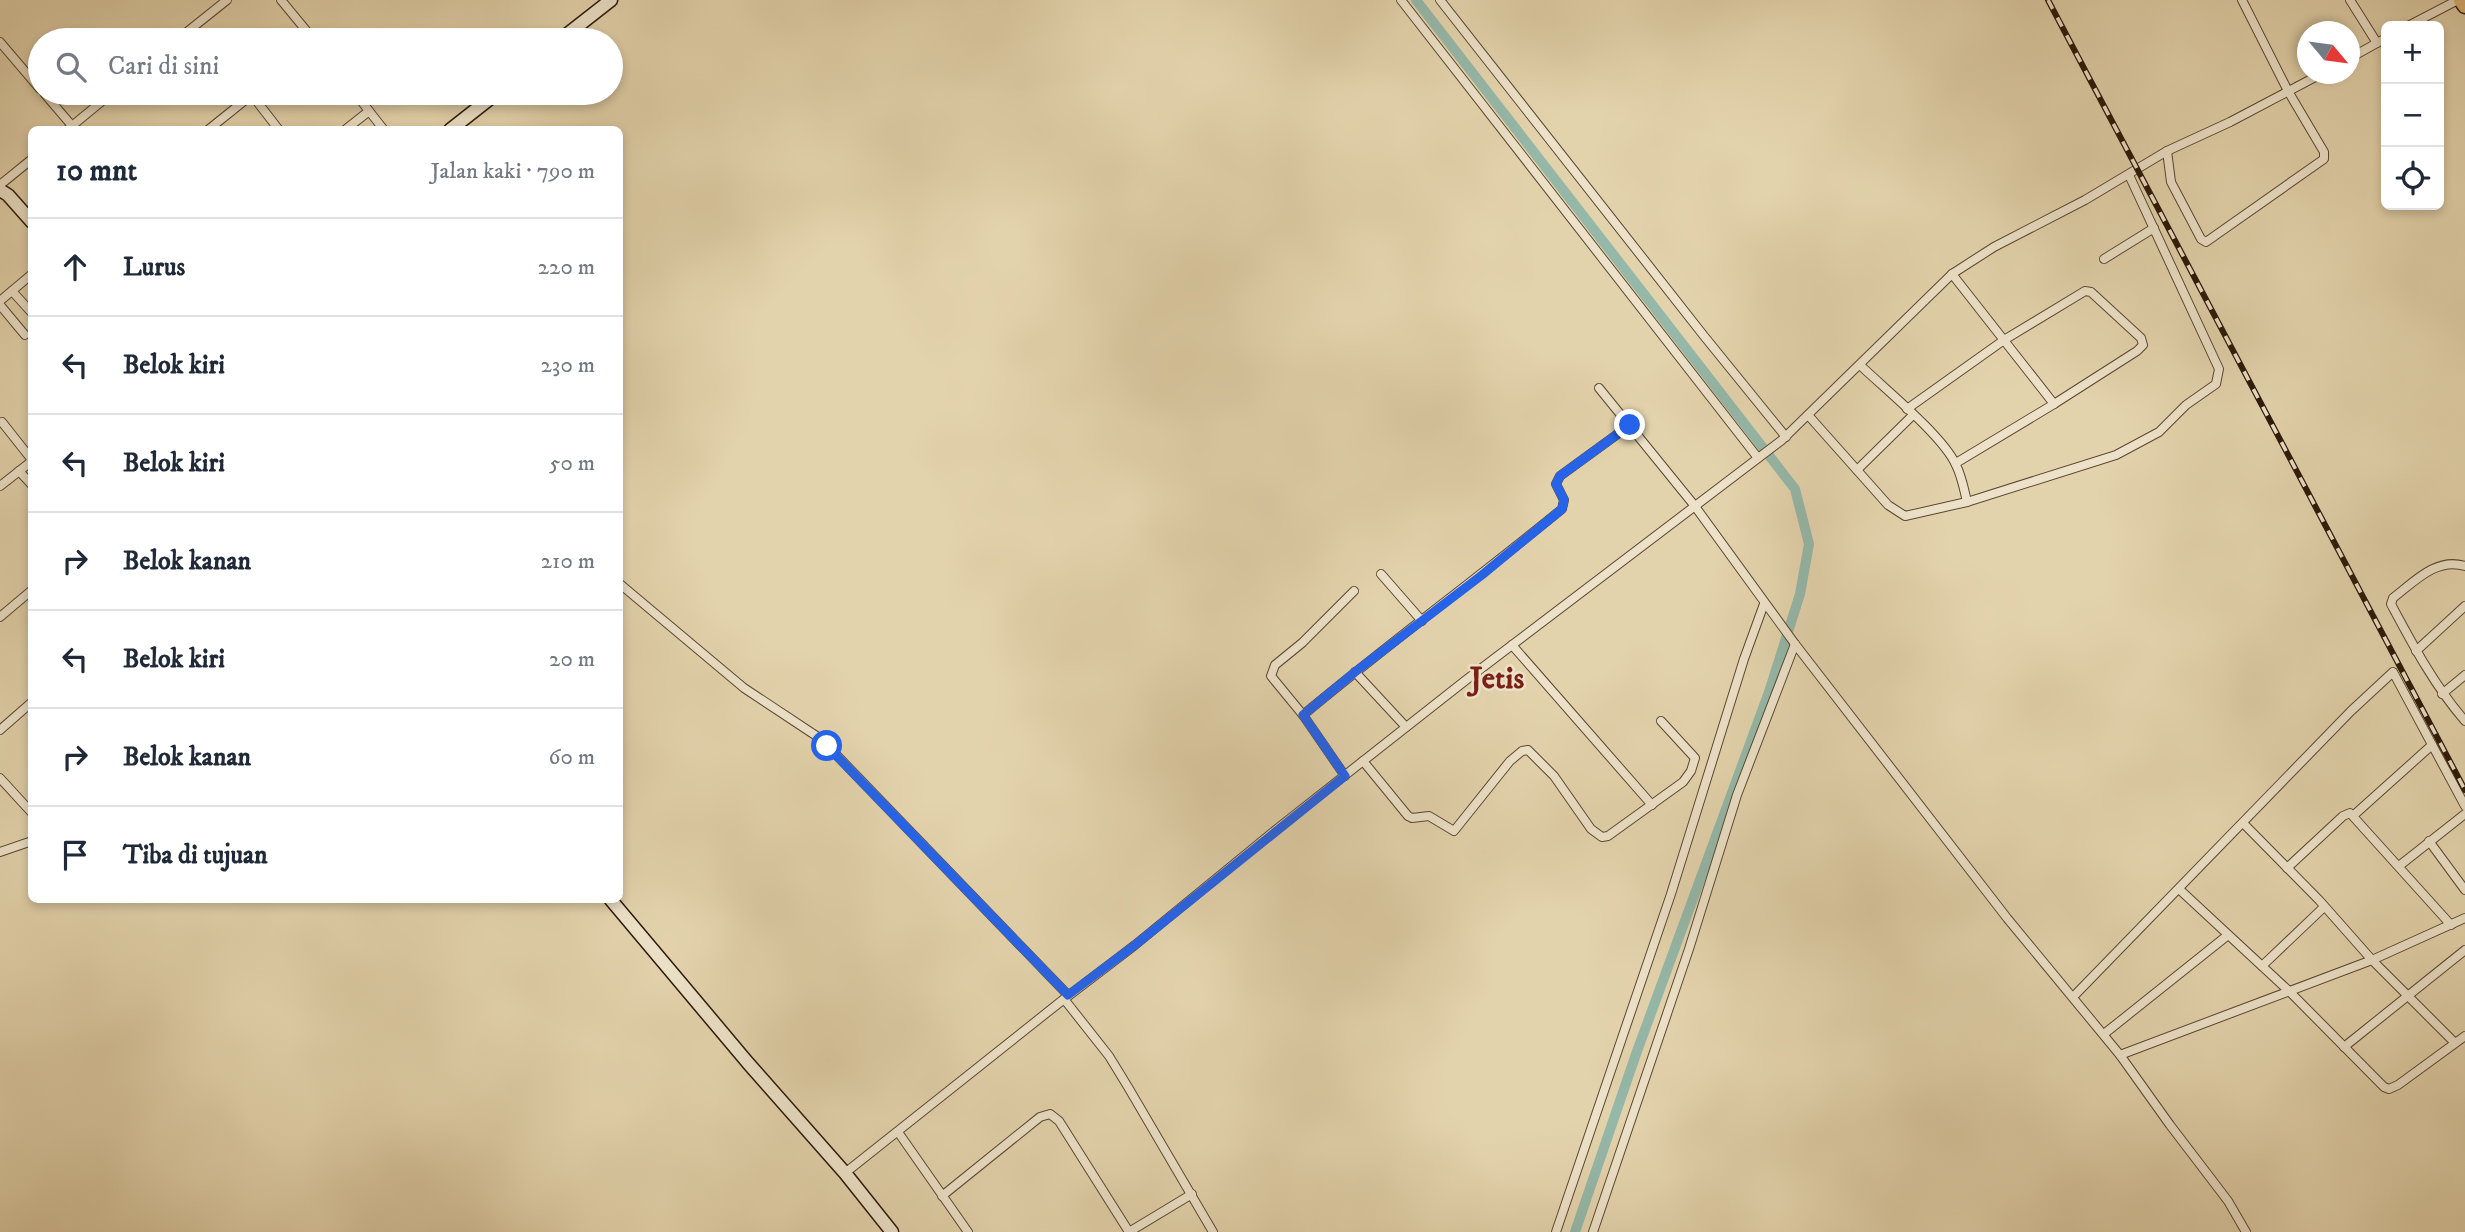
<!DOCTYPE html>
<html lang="id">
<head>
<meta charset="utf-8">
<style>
	:root { --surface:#fff; --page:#f2f2f3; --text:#1f2937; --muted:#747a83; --line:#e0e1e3 }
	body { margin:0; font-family:"IM FELL DW Pica",serif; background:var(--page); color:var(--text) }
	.controls { position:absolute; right:21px; top:21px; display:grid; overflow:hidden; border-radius:10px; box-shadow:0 4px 10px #0003 }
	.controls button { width:63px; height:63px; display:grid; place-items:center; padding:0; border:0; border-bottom:2px solid var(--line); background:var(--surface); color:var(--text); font:35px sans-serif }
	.compass { position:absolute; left:2297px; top:21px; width:63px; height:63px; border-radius:50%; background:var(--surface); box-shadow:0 4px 10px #0003; rotate:119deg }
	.stop { position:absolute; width:21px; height:21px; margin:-16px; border:5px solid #2563eb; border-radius:50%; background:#fff }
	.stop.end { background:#2563eb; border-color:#fff; box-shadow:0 2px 7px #0008 }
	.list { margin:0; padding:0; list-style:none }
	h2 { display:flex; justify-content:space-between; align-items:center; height:91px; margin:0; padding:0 28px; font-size:30px }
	h2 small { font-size:23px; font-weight:400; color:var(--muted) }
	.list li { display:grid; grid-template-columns:46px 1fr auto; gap:21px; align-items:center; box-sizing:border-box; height:98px; padding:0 28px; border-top:2px solid var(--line) }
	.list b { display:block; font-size:26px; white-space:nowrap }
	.list em { font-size:23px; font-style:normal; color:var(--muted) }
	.icon { flex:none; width:38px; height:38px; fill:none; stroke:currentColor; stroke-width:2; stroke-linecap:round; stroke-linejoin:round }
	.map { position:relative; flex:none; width:2465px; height:1232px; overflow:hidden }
	.search { position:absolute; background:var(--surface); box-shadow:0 4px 10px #0003; left:28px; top:28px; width:595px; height:77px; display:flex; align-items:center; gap:18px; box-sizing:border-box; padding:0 24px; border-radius:38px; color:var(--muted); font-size:26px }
	.panel { position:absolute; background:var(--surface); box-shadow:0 4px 10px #0003; left:28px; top:126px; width:595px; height:777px; border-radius:10px }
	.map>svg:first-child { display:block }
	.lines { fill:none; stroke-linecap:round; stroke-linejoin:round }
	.canal { stroke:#95b8a9; stroke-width:10 }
	.street-casing { stroke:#594831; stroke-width:10 }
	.secondary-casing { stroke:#2b1908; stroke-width:15 }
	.highway-casing { stroke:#2b1908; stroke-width:17 }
	.street { stroke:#ede2c9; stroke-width:8 }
	.secondary { stroke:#ede2c9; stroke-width:12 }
	.highway { stroke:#e2ba76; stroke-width:14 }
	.rail-casing { stroke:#2b1908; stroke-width:6 }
	.rail { stroke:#ede2c9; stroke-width:3.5; stroke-dasharray:10; stroke-linecap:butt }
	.route { stroke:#2563eb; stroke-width:9 }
	.labels { text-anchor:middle; stroke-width:5; stroke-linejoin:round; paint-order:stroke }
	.quarter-label { font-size:32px; font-weight:bold; fill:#7a1f14; stroke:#ede2c9 }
</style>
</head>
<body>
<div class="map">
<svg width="2465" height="1232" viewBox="0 0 2465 1232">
	<rect width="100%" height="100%" fill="#e3d3ac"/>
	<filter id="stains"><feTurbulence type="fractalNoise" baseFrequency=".00286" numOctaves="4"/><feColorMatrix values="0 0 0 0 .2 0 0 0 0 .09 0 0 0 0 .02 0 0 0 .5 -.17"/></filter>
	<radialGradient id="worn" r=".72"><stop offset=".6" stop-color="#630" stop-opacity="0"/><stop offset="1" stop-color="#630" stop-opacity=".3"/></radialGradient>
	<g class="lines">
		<path class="canal" d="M 1416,0 L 1795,489 L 1809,544 L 1800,594 L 1769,692 L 1636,1054 L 1575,1232"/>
		<g class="street-casing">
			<g id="street">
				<path d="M 281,0 L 314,40"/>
				<path d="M 1401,0 L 1758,458"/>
				<path d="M 1440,0 L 1704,336 L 1786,437"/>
				<path d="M 2350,0 L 2377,43"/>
				<path d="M 2408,26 L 2458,0"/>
				<path d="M 177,40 L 227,0"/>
				<path d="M 0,42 L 40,89"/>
				<path d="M 2350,58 L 2386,38"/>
				<path d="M 44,93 L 73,127"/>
				<path d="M 355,93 L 384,130"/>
				<path d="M 252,95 L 279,130"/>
				<path d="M 67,130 L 112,93"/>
				<path d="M 208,130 L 254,93"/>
				<path d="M 345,130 L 369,111"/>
				<path d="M 2167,151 L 2171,182 L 2201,239 L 2206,242 L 2324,159 L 2324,152 L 2288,91 L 2242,0"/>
				<path d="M 0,185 L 32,159"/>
				<path d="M 2104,259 L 2154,228"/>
				<path d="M 1952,274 L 2054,404"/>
				<path d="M 12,291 L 32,313"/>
				<path d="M 0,301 L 32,274"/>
				<path d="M 0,305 L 25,335"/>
				<path d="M 1860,365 C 1885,389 1943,436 1956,465 C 1962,477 1964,489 1967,502"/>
				<path d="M 1599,388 L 1694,505 L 1795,644 L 2007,918 L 2120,1055 L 2170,1125 L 2228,1201 L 2246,1232"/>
				<path d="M 1907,409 L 2004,340 L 2085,291 L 2091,292 L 2141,338 L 2143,345 L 2137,351 L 2054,404 L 1956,463"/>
				<path d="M 1808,415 L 1888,505 L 1905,516 L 1967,502 L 2116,455 L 2159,432 L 2186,405 L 2216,384 L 2219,369 L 2129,175"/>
				<path d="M 2,422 L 32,460"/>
				<path d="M 1857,470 L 1913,415"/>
				<path d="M 19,471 L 32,485"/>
				<path d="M 0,486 L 32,461"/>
				<path d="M 2465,566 C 2436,557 2414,582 2393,598 L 2391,604 C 2413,645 2434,685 2465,721"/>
				<path d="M 1381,574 L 1422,621"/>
				<path d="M 620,584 L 744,688 L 821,739 L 1068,995"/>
				<path d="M 0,617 L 32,590"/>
				<path d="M 1512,645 L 1652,805"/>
				<path d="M 2416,651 L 2465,606"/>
				<path d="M 1355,672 L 1406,727"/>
				<path d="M 2442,694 L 2465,675"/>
				<path d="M 1303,715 C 1388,644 1477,579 1562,509 L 1564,500 L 1556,484 L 1560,476 L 1630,425"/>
				<path d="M 0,730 L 32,702"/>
				<path d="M 1363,761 L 1408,816 L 1412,818 L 1429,816 L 1454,831 L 1510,761 L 1522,751 L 1528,750 L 1554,776 L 1591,829 L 1602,837 L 1608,836 L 1683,782 L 1691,771 L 1695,758 L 1661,721"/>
				<path d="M 1345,776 L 1303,715 L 1271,676 L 1275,665 L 1302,643 L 1354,591"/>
				<path d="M 0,778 L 32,813"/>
				<path d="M 2354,815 L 2432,745"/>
				<path d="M 2243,823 L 2319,900 L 2372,960 L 2454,1042"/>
				<path d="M 2429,841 L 2465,890"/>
				<path d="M 0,852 L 32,841"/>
				<path d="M 2399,866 L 2465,814"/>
				<path d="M 2287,868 L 2343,816 L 2350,813 L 2451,925"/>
				<path d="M 2179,889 L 2290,992 L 2384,1087 L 2389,1089 L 2398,1085 L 2465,1036"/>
				<path d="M 2262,966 L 2324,907"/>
				<path d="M 2073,997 L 2351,711 L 2393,672 L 2465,806"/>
				<path d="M 1064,999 L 1109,1056 L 1128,1087 L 1213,1232"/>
				<path d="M 2104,1034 L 2228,935"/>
				<path d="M 2344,1047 L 2465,950"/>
				<path d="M 2120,1055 L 2372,960 L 2465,918"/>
				<path d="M 898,1132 L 968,1232"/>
				<path d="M 845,1173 L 1059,1003 L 1135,945 L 1278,828 L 1466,680 L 1782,440 L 1952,274 L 1994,247 L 2085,200 L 2167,151 L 2230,122 L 2321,74"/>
				<path d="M 942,1196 L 1040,1117 L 1050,1114 L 1059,1121 L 1129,1232"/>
				<path d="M 1129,1232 L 1192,1194"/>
				<path d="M 1556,1232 L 1671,894 L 1744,659 L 1764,604"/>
				<path d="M 1593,1232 L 1689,949 L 1737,795 L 1795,644"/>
			</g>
		</g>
		<g class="secondary-casing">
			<g id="secondary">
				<path d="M 560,40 L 611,0"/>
				<path d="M 450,130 L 497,93"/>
				<path d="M 0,190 L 8,195 L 32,222"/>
				<path d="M 611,900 L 748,1063 L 845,1173 L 892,1232"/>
			</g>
		</g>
		<g class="highway-casing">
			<path id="highway" d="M 2461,0 L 2465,6"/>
		</g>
		<use href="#street" class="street"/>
		<use href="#secondary" class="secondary"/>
		<use href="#highway" class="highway"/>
		<g class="rail-casing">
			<path id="rail" d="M 2048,0 L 2465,790"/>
		</g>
		<use href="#rail" class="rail"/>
	</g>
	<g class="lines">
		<path class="route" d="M 827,746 L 1068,995 L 1135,945 L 1345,776 L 1303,715 L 1355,672 L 1482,575 L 1562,509 L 1564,500 L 1556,484 L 1560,476 L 1630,425"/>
	</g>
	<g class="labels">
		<g class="quarter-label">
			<text x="1497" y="688">Jetis</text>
		</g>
	</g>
	<rect width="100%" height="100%" filter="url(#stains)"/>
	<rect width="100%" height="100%" fill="url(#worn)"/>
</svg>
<div class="controls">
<button>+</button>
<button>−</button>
<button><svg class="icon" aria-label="locate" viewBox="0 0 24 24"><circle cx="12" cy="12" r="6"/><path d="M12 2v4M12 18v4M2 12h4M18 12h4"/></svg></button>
</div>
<svg class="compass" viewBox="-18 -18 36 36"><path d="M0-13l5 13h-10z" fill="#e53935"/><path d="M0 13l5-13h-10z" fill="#747a83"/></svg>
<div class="stop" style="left:827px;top:746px"></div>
<div class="stop end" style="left:1630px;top:425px"></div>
<div class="search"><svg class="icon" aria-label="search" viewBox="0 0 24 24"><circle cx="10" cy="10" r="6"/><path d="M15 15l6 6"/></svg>Cari di sini</div>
<section class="panel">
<h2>10 mnt<small>Jalan kaki · 790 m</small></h2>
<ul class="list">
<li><svg class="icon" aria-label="ahead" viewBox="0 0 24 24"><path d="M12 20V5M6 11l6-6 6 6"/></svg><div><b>Lurus</b></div><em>220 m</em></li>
<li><svg class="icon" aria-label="left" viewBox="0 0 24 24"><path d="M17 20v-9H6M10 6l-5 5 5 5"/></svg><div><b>Belok kiri</b></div><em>230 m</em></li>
<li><svg class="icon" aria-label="left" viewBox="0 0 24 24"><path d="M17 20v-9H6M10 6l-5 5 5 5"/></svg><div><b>Belok kiri</b></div><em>50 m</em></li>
<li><svg class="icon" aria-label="right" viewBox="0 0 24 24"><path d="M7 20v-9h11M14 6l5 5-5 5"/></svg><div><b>Belok kanan</b></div><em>210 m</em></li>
<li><svg class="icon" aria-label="left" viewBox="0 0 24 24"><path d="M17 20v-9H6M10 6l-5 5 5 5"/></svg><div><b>Belok kiri</b></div><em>20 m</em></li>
<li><svg class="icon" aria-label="right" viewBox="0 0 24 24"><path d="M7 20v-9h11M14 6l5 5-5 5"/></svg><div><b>Belok kanan</b></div><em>60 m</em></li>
<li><svg class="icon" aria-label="arrive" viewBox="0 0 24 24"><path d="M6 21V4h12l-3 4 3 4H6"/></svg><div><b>Tiba di tujuan</b></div></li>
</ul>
</section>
</div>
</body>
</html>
